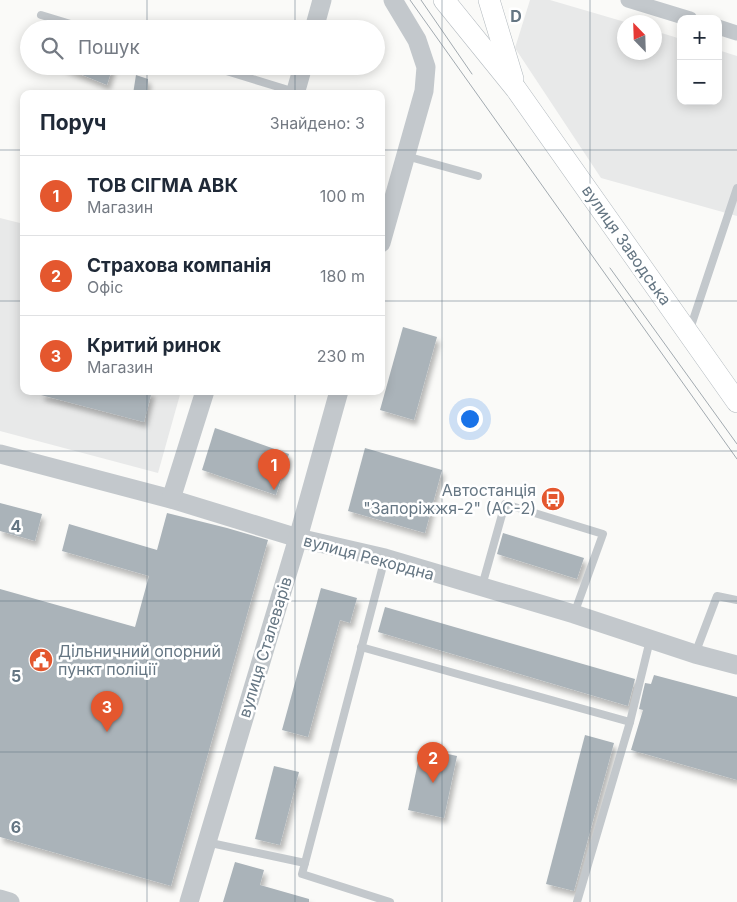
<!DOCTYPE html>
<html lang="uk">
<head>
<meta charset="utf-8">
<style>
	:root { --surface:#fff; --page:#f2f2f3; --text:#1f2937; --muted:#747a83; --line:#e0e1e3; --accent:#e4572e }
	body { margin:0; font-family:Inter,sans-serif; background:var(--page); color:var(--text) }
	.controls { position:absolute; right:15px; top:15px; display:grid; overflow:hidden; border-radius:10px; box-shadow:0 2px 12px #0003 }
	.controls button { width:45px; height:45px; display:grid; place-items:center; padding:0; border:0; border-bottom:1px solid var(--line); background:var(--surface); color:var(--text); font:25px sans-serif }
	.compass { position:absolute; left:617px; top:15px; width:45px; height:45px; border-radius:50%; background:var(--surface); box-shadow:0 2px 12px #0003; rotate:337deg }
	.you { position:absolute; left:469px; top:418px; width:18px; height:18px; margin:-12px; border:4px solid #fff; border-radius:50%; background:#1a73e8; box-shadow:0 0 0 8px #1a73e833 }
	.badge { display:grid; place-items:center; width:32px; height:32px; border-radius:50%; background:var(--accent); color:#fff; font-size:16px; font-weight:700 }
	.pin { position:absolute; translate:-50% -41px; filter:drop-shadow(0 1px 2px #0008) }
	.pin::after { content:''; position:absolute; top:26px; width:18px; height:15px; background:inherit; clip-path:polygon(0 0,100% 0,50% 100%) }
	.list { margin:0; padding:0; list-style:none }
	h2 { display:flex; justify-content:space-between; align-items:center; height:65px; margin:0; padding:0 20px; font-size:21px }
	h2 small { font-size:16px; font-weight:400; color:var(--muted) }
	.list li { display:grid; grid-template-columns:32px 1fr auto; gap:15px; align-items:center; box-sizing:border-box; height:80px; padding:0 20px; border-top:1px solid var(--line) }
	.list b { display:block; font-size:19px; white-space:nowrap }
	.list p { margin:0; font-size:16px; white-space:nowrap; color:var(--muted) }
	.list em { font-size:16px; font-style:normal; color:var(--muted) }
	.icon { flex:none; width:28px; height:28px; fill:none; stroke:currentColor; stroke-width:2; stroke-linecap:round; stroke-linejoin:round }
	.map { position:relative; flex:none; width:737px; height:902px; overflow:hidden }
	.search { position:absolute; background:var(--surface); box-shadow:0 2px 12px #0003; left:20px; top:20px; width:365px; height:55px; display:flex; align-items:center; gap:12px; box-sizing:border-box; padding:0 18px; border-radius:28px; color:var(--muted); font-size:19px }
	.panel { position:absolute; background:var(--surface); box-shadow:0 2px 12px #0003; left:20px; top:90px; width:365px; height:305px; border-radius:10px }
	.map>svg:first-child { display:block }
	.built { fill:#e8e9e9 }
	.building { fill:#aab3b9; filter:url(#shadow) }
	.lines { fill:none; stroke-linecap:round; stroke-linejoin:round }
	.secondary-casing { stroke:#b3babf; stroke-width:22 }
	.service { stroke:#c3c8cc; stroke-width:8 }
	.minor { stroke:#c3c8cc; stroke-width:15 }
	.tertiary { stroke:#c3c8cc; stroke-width:19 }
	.secondary { stroke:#fff; stroke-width:21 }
	.tram { stroke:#a2aab0; stroke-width:1 }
	.grid { fill:none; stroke:#657683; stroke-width:1; stroke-opacity:0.55 }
	.labels { text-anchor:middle; stroke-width:5; stroke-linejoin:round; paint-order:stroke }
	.street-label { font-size:16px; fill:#657683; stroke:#fff }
	.poi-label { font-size:16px; fill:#657683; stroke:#fff; text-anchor:end }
	.grid-label { font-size:16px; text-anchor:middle; font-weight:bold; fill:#657683; stroke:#fff; stroke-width:5; stroke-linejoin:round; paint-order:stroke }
</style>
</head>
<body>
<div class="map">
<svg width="737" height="902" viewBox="0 0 737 902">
	<defs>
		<filter id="shadow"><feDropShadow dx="3" dy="5.5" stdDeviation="2.5" flood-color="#0004"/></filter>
	</defs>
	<rect width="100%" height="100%" fill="#fafaf8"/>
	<g class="built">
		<path d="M 530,0 L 550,0 L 625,22 L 624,52 L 654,52 L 655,31 L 681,39 L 681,101 L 718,101 L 718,50 L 737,56 L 737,216 L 601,178 L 515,48 Z"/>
		<path d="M 0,218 L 24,224 L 24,391 L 181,391 L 158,473 L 0,431 Z"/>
	</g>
	<g class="building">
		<path d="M 60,66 L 113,66 L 107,85 Z"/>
		<path d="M 136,75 L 148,79 L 147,94 L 133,94 Z"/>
		<path d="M 403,327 L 437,337 L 414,420 L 380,410 Z"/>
		<path d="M 42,391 L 152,391 L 144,422 L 41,395 Z"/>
		<path d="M 215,428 L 289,454 L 276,495 L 202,470 Z"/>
		<path d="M 365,448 L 442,470 L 425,533 L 348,511 Z"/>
		<path d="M 0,503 L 42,514 L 35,541 L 0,531 Z"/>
		<path d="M 167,513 L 227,528 L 268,540 L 171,886 L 0,837 L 0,589 L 135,627 L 149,576 L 62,551 L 69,524 L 157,550 Z"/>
		<path d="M 503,533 L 584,558 L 577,579 L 497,554 Z"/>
		<path d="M 321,588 L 357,598 L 350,623 L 340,620 L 308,737 L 282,730 Z"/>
		<path d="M 385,607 L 635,679 L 628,706 L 378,632 Z"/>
		<path d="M 654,675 L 737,697 L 737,780 L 631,750 L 643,710 L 639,709 L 645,683 L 651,684 Z"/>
		<path d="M 585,735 L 614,743 L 574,891 L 546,884 Z"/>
		<path d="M 421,748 L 457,756 L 444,818 L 408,810 Z"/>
		<path d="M 274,766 L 299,772 L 280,845 L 255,839 Z"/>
		<path d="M 235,862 L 264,870 L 260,885 L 309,899 L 309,902 L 223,902 Z"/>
	</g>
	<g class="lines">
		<g class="secondary-casing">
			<g id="secondary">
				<path d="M 444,0 L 516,89 L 737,402"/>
				<path d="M 489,0 L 513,79"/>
			</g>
		</g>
		<g class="service">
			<path d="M 41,15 L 87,29"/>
			<path d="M 210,66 L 295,92"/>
			<path d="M 406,156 L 478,176"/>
			<path d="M 690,329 L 737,188"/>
			<path d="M 482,586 L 505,504 L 603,534 L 574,614"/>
			<path d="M 361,647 L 630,722"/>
			<path d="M 695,654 L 717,596 L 737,600"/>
			<path d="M 206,842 L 305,863 L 302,874 L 390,902"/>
			<path d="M 305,863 L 385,558"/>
			<path d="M 577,902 L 630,722 L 650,640"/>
		</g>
		<g class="minor">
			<path d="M 628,0 L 690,19"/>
			<path d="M 718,27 L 737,33"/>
		</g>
		<g class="tertiary">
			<path d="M 314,29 L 322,0"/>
			<path d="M 295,94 L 303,66"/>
			<path d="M 381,243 L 424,91 L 426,67 L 417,40 L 393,0"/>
			<path d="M 0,454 L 171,499 L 298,538 L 385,558 L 574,614 L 695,654 L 737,665"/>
			<path d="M 171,499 L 205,391"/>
			<path d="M 0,899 L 10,902"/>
			<path d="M 189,902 L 298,538 L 339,391"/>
		</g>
		<use href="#secondary" class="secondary"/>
		<g class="tram">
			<path d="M 410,0 L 737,459"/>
			<path d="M 421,0 L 472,74"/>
			<path d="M 610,268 L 737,444"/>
		</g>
	</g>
	<path class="grid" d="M 147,0 L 147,29M 295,0 L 295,29M 442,0 L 442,902M 590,0 L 590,902M 147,66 L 147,94M 295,66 L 295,94M 0,150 L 24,150M 381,150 L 737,150M 0,301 L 24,301M 381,301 L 737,301M 147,391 L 147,902M 295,391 L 295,902M 0,451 L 737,451M 0,601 L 737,601M 0,752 L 737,752"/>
	<defs>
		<g id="bus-disc" transform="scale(1.25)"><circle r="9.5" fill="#e4572e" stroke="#fff"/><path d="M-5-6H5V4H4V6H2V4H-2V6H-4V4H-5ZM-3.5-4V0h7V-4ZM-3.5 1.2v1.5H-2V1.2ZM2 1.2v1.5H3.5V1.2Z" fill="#fff"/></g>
		<g id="civic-disc" transform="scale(1.25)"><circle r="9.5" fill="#e4572e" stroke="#fff"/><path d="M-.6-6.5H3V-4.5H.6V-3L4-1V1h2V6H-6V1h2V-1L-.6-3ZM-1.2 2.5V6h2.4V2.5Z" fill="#fff"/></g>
	</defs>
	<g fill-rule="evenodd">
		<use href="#bus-disc" x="553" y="499"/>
		<use href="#civic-disc" x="41" y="660"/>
	</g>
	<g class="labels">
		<g class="street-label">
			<text transform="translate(627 245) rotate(55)" y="6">вулиця Заводська</text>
			<text transform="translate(369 557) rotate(15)" y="6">вулиця Рекордна</text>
			<text transform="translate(265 647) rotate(-73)" y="6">вулиця Сталеварів</text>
		</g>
		<g class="poi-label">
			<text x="536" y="496">Автостанція<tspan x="536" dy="18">"Запоріжжя-2" (АС-2)</tspan></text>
			<text x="58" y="657" text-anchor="start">Дільничний опорний<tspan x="58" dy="18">пункт поліції</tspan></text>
		</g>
	</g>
	<g class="grid-label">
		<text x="516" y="22">D</text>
		<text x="16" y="532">4</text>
		<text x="16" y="682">5</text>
		<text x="16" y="833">6</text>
	</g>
</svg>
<div class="controls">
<button>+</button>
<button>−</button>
</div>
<svg class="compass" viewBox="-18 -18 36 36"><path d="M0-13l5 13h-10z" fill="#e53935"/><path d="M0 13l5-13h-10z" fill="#747a83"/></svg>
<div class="you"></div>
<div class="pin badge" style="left:274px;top:490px">1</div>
<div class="pin badge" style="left:433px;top:783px">2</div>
<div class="pin badge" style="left:107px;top:732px">3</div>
<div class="search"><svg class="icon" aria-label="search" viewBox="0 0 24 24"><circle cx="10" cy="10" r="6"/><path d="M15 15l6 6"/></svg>Пошук</div>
<section class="panel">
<h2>Поруч<small>Знайдено: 3</small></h2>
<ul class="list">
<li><span class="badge">1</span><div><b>ТОВ СІГМА АВК</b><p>Магазин</p></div><em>100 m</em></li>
<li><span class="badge">2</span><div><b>Страхова компанія</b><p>Офіс</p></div><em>180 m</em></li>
<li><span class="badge">3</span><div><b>Критий ринок</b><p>Магазин</p></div><em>230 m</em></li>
</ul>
</section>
</div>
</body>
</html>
